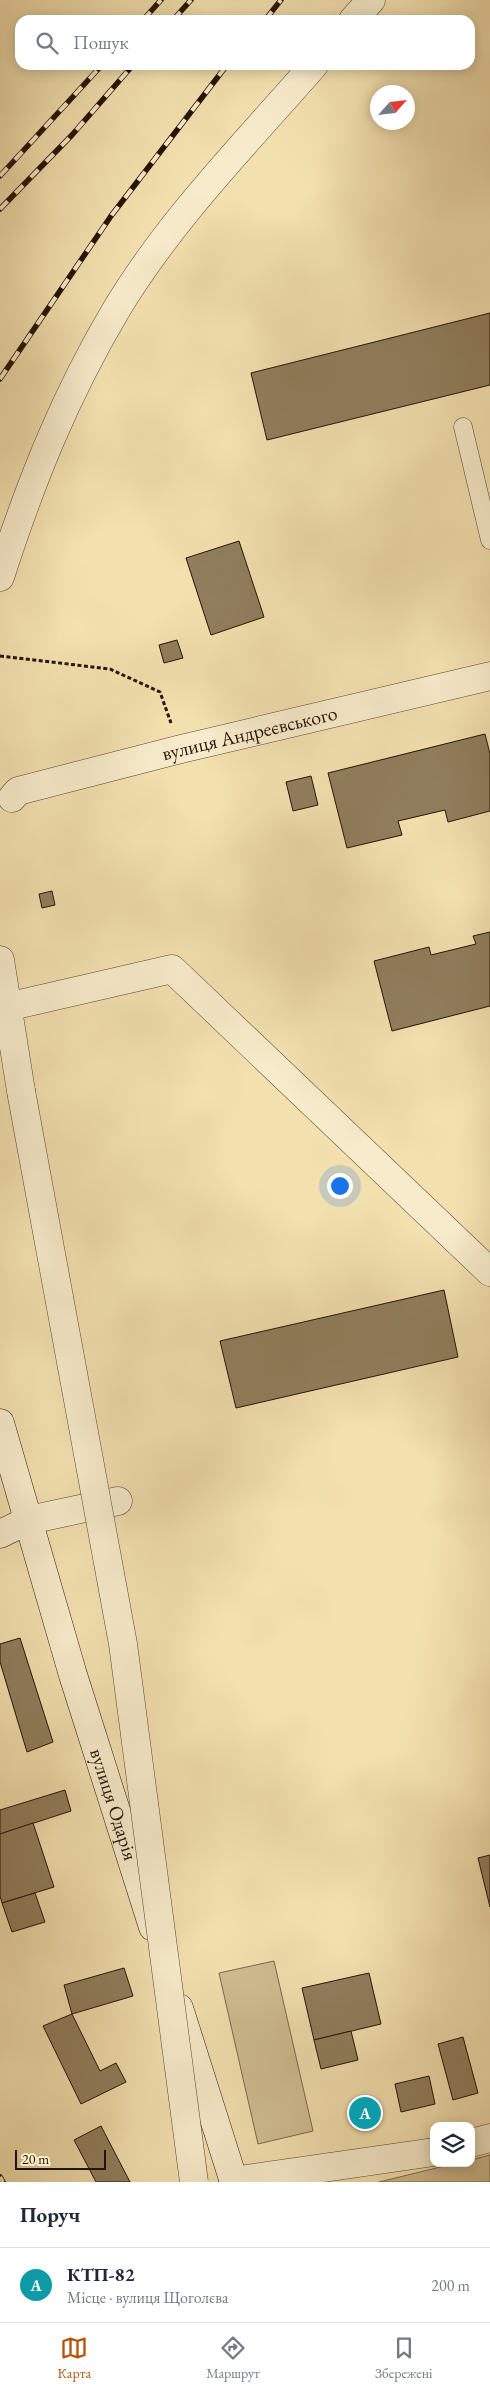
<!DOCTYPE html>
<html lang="uk">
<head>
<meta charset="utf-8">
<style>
	:root { --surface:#fff; --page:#f6f6f7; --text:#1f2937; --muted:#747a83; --line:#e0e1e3; --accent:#b45309 }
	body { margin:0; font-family:"EB Garamond",serif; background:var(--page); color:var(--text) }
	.controls { position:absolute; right:15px; bottom:15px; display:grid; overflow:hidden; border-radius:10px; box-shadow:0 2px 12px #0003 }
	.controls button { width:45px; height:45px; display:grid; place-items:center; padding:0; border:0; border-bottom:1px solid var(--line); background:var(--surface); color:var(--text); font:25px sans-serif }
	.compass { position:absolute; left:370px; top:85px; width:45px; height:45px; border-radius:50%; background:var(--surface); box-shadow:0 2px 12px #0003; rotate:63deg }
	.scale { position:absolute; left:15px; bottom:12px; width:91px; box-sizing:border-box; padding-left:5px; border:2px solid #241304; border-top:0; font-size:14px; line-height:18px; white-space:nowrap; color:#241304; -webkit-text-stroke:4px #f7ebcb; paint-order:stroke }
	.you { position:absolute; left:339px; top:1185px; width:18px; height:18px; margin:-12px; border:4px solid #fff; border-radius:50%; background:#1a73e8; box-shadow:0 0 0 8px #1a73e833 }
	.badge { display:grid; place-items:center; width:32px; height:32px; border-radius:50%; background:var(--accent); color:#fff; font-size:16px; font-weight:700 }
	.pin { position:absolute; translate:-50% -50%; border:2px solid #fff; box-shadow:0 1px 5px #0006 }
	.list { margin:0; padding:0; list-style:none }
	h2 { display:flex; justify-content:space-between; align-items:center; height:65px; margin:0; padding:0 20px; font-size:21px }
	h2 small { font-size:16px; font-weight:400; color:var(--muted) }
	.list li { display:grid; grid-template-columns:32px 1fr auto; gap:15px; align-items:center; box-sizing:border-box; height:75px; padding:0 20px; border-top:1px solid var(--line) }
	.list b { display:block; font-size:19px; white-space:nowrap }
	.list p { margin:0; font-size:16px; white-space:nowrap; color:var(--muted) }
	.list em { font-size:16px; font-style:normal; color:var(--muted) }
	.icon { flex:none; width:28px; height:28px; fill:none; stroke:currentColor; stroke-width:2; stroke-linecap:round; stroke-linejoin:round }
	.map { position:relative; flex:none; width:490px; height:2182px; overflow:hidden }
	.search { position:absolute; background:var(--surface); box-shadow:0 2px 12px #0003; left:15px; right:15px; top:15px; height:55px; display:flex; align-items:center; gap:12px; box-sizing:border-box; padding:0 18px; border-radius:15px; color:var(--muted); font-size:19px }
	.sheet { height:140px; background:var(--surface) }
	nav { display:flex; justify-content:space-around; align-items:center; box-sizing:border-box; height:70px; border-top:1px solid var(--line); background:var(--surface); font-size:14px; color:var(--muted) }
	nav a { display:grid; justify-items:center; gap:2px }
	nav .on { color:var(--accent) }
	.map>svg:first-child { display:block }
	.green { fill:#d0bd92; stroke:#7a684b }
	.building { fill:#907e5d; stroke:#241304 }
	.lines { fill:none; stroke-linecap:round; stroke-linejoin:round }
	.lane-casing { stroke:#58462f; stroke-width:19 }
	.street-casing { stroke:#58462f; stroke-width:29 }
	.secondary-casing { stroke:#241304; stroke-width:29 }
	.path { stroke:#241304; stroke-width:3; stroke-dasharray:4 2.5; stroke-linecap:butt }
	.lane { stroke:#f7ebcb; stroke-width:18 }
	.street { stroke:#f7ebcb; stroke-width:28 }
	.secondary { stroke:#f7ebcb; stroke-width:28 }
	.rail-casing { stroke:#241304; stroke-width:5.5 }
	.rail { stroke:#f7ebcb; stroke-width:4; stroke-dasharray:11; stroke-linecap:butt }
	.street-bridge-casing { stroke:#58462f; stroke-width:29; stroke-linecap:butt }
	.street-bridge { stroke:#f7ebcb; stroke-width:28 }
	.labels { text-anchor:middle; stroke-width:5; stroke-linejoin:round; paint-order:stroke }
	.street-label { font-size:20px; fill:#241304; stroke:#f7ebcb }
</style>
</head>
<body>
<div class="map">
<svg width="490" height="2182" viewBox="0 0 490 2182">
	<rect width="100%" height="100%" fill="#f3e0af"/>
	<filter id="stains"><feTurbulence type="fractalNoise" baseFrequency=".004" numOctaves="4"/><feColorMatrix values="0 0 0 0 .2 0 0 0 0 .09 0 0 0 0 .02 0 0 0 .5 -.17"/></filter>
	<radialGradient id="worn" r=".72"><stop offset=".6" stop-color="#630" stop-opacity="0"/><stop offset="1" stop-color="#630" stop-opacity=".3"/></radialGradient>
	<g class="green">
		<path d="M 274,1961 L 313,2131 L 258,2144 L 219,1973 Z"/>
		<path d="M 490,2155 L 490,2182 L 379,2182 L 457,2163 L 471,2163 L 471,2160 Z"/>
	</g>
	<g class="building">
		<path d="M 490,313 L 490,385 L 267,440 L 251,373 Z"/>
		<path d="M 239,541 L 264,617 L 211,635 L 186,558 Z"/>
		<path d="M 177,640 L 183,658 L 164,663 L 159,645 Z"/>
		<path d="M 485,734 L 490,754 L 490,811 L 448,822 L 445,810 L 398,821 L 402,835 L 347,848 L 328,773 Z"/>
		<path d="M 311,776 L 318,805 L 293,811 L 286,782 Z"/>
		<path d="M 52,891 L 55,905 L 42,908 L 39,894 Z"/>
		<path d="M 490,932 L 490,1006 L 392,1031 L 374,961 L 429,947 L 431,955 L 476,944 L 473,936 Z"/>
		<path d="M 444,1290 L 458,1357 L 236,1408 L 220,1341 Z"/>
		<path d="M 20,1638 L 53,1742 L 27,1752 L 0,1662 L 0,1644 Z"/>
		<path d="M 65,1790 L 71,1811 L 0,1834 L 0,1810 Z"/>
		<path d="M 33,1823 L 54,1887 L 2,1903 L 0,1896 L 0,1834 Z"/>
		<path d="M 490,1855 L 490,1907 L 478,1858 Z"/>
		<path d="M 35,1893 L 45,1922 L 12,1932 L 2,1903 Z"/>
		<path d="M 124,1968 L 133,1996 L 72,2014 L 64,1985 Z"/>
		<path d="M 369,1973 L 381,2024 L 314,2040 L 302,1988 Z"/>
		<path d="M 72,2014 L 100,2071 L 116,2063 L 126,2082 L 81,2104 L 43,2026 Z"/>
		<path d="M 351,2031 L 358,2060 L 321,2069 L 314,2040 Z"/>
		<path d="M 463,2037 L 478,2093 L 453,2100 L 438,2044 Z"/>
		<path d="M 429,2076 L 435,2104 L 401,2112 L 395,2084 Z"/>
		<path d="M 370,2105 L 373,2118 L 361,2121 L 358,2108 Z"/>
		<path d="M 101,2126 L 130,2182 L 96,2182 L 74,2140 Z"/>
	</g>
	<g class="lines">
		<g class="lane-casing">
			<path id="lane" d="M 463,427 L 490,540"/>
		</g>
		<g class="street-casing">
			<g id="street">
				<path d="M 353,20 L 371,0"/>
				<path d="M 0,577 C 31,481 65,396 116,310 C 170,220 246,143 314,65"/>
				<path id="s1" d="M 12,798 L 18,791 L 181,749 L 490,676"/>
				<path d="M 0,960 L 21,1091"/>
				<path d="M 7,1007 L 172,969 L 490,1272"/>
				<path d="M 29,1520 L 118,1501"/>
				<path d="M 471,2143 L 490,2138"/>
				<path d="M 233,2181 L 434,2152"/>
			</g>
		</g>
		<g class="secondary-casing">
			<g id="secondary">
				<path id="s2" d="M 0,1423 L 73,1675 L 153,1927"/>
				<path d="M 0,1534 L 29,1520"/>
				<path d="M 179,2008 L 234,2182"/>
			</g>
		</g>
		<path class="path" d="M 0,656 L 110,669 L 160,692 L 171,723"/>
		<use href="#lane" class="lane"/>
		<use href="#street" class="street"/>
		<use href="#secondary" class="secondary"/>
		<g class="rail-casing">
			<g id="rail">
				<path d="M 143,20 L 161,0"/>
				<path d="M 173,20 L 191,0"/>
				<path d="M 265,20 L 281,0"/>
				<path d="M 0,176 L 102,65"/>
				<path d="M 0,209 L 72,135 L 133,65"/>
				<path d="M 0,379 L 111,216 L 227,65"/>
				<path d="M 0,2177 L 3,2182"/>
			</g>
		</g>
		<use href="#rail" class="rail"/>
		<g class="street-bridge-casing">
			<path id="street-bridge" d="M 21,1091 L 123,1644 L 194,2182"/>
		</g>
		<use href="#street-bridge" class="street-bridge"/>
	</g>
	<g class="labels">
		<g class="street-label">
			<text dy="7" stroke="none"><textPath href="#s1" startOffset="248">вулиця Андреєвського</textPath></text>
			<text dy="7" stroke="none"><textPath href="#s2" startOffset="398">вулиця Одарія</textPath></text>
		</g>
	</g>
	<rect width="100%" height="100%" filter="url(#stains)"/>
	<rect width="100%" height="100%" fill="url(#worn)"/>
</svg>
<div class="controls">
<button><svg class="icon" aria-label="layers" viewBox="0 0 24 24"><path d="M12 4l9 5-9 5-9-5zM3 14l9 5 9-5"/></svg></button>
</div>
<svg class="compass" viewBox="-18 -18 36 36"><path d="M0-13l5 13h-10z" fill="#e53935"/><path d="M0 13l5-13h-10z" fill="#747a83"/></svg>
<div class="scale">20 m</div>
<div class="you"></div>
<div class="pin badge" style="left:365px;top:2113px;background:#0f9aa8">A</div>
<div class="search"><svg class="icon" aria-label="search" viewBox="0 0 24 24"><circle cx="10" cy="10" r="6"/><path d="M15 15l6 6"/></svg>Пошук</div>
</div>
<section class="sheet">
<h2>Поруч<small></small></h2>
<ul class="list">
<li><span class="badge" style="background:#0f9aa8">A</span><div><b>КТП-82</b><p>Місце · вулиця Щоголєва</p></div><em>200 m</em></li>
</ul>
</section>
<nav>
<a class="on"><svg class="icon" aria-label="map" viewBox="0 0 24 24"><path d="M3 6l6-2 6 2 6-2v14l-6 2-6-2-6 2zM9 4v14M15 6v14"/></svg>Карта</a>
<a><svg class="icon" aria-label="directions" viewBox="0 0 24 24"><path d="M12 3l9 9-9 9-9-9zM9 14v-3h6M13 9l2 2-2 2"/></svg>Маршрут</a>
<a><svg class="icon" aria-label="saved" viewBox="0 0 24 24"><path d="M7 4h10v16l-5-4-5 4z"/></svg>Збережені</a>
</nav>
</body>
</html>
